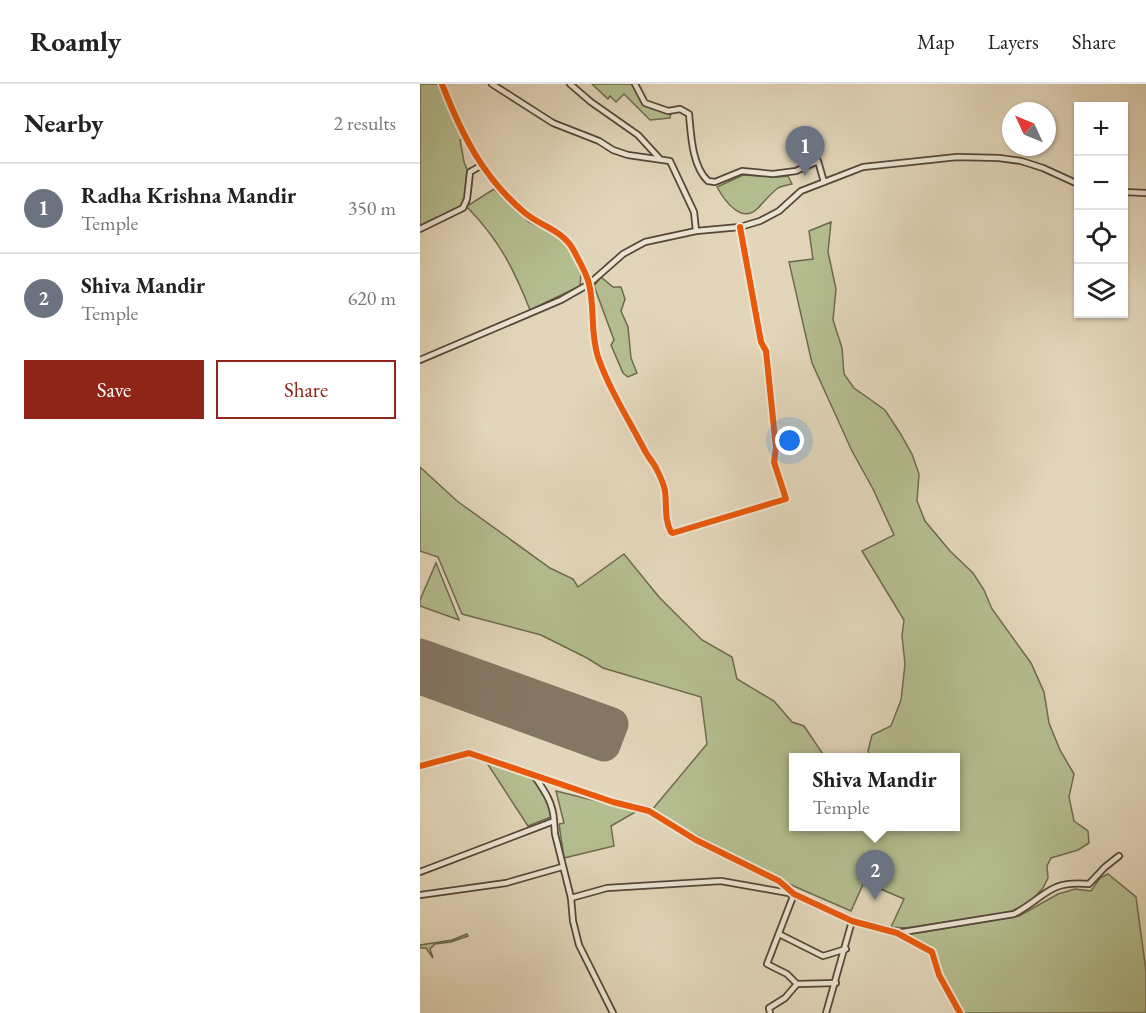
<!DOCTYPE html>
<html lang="en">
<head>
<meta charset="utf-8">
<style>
	:root { --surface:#fff; --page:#f6f6f6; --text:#222; --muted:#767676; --line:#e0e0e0; --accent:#8f2418 }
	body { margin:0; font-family:"EB Garamond",serif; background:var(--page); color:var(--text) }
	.controls { position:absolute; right:18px; top:18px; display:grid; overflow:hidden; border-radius:0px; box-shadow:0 2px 4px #0004 }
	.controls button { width:54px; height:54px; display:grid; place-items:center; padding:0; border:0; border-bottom:2px solid var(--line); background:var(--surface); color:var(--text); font:30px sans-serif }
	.compass { position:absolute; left:582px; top:18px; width:54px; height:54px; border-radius:50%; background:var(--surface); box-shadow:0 2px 4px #0004; rotate:314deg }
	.you { position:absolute; left:370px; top:357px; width:21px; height:21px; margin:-15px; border:4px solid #fff; border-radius:50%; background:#1a73e8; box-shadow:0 0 0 9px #1a73e833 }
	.badge { display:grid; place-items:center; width:39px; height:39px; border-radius:50%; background:var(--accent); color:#fff; font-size:20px; font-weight:700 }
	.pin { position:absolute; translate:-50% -50px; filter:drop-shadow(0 2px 3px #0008) }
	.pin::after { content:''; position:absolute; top:32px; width:21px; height:18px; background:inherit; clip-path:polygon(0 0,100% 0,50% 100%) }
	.popup { position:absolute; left:369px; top:669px; width:171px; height:78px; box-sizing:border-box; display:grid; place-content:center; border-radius:0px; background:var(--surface); filter:drop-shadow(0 2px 4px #0005); font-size:20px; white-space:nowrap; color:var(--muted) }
	.popup b { font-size:22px; color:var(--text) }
	.popup::after { content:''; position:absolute; left:50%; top:100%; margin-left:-12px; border:12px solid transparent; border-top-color:var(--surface) }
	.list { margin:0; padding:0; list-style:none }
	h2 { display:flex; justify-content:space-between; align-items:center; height:78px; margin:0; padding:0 24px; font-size:26px }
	h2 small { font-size:20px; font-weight:400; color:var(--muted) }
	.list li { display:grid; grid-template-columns:39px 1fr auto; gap:18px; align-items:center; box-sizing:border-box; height:90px; padding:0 24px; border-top:2px solid var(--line) }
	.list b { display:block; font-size:22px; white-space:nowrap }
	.list p { margin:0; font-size:20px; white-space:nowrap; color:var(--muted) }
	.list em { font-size:20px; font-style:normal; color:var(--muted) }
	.actions { display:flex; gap:12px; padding:18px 24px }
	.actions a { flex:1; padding:14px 0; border:2px solid var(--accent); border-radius:0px; text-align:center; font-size:21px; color:var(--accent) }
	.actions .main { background:var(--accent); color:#fff }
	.icon { flex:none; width:33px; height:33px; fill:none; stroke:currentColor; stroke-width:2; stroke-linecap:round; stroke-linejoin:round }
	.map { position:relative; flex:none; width:726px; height:929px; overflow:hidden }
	header { display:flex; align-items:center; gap:36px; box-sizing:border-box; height:84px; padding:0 30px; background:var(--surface); border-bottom:2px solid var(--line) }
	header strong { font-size:28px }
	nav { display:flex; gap:33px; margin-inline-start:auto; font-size:21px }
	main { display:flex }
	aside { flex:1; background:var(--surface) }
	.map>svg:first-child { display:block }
	.green { fill:#b4bd8f; stroke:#6e6a4e; stroke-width:1.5 }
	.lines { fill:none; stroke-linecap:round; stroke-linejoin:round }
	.runway { stroke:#857664; stroke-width:33 }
	.minor-casing { stroke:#564739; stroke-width:8 }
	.minor { stroke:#ece4d2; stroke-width:4.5 }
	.cycleway-casing { stroke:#ece4d2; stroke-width:10 }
	.cycleway { stroke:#e8590c; stroke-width:6 }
</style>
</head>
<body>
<header>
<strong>Roamly</strong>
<nav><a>Map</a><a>Layers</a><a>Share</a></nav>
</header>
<main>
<aside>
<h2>Nearby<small>2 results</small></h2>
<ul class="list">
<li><span class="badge" style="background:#6b7280">1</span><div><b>Radha Krishna Mandir</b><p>Temple</p></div><em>350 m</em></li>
<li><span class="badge" style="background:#6b7280">2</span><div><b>Shiva Mandir</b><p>Temple</p></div><em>620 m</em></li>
</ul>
<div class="actions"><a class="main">Save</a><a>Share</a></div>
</aside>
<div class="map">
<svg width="726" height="929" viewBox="0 0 726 929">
	<rect width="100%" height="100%" fill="#e2d5b9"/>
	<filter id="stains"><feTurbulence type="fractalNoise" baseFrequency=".00333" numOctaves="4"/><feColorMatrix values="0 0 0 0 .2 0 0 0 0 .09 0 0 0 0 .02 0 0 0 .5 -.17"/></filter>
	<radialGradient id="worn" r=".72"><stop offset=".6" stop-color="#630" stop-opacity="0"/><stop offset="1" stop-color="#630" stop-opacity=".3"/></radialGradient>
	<g class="green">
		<path d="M 0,0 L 18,0 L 43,55 L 40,56 L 44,78 L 52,97 L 49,121 L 74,105 L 109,138 L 139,152 L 146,159 L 153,168 L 161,190 L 160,202 L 110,226 C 94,185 79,156 48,124 L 0,146 Z"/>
		<path d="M 172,0 L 210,0 L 215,2 C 224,24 229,24 251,29 L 250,34 L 230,36 L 204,10 L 196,18 L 190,12 L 188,15 Z"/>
		<path d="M 323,91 L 358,93 L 368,92 L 372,100 C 367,101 362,102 358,104 C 350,110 344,118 337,125 C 321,140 304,116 297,103 Z"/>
		<path d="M 411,138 L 408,168 L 416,205 L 413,236 L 422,264 L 424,290 L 434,304 L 465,326 L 480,349 L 492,370 L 499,390 L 497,417 L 505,437 L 530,467 L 553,489 L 564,506 L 572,525 L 611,579 L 624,608 L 629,639 L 640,666 L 654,690 L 649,713 L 654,737 L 668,747 L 669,759 L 658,766 L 631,774 L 627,782 L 628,794 L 623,804 L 611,817 L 591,828 L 486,844 L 471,843 L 484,815 L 449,800 L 445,796 L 431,827 L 369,800 L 231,727 L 287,660 L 281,613 L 183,584 L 167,574 L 121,551 L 42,530 L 18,473 L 0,467 L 0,383 L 37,417 L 130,484 L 153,495 L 158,503 L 204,470 L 239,513 L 282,556 L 312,573 L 317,595 L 354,617 L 372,638 L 384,642 L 405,673 L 374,674 L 374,742 L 536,742 L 536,674 L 450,673 L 448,667 L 452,651 L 471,642 L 481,616 L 485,580 L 482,552 L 484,536 L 442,467 L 474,451 L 453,405 L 432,367 L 392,279 L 369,178 L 393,175 L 389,147 Z"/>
		<path d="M 181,193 L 193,203 L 201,203 L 205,215 L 201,227 L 208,243 L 211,274 L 217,289 L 208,293 L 203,289 L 191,261 L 194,256 L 174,202 Z"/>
		<path d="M 16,479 L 39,536 L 0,522 L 0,516 Z"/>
		<path d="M 65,676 C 78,680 93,683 106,689 C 118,695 131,720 131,733 L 108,742 Z"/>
		<path d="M 136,707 L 217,727 L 191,742 L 194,762 L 144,774 L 139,740 L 144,739 Z"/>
		<path d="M 688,790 L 716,813 L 726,887 L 726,929 L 543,929 L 521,889 L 514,866 L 485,851 L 599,832 L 638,810 L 655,805 L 671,807 L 680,794 Z"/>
		<path d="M 47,850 L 48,852 L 31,858 L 15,860 L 10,865 L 13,874 L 6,864 L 0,864 L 0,861 L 32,856 Z"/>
	</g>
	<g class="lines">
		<path class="runway" d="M 0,571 L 192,640 L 184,661 L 0,594"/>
		<g class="minor-casing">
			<g id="minor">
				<path d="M 22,0 C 41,49 63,94 105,129 C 122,143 143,146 154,167 C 159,177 167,190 169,200 C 175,224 170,249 178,273 C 189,305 209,336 225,367 C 228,373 234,379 237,386 C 240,392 244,401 245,407 C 247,421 244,435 251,448 L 253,449 L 366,415 L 354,378 L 356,364 L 346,267 L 341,258 L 320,143"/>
				<path d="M 72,0 L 133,39 L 179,57 L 193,66 L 208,71 L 250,77 L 274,128 L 276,147"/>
				<path d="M 150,0 L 171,18 L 218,51 L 240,75"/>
				<path d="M 215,0 L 225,19 L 248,27 L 260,25 L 269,30 C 271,51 272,82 288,97 L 295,98 L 322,87 L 353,90 L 376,87 L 398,77 L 404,98"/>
				<path d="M 704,108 L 726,109"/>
				<path d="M 0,145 L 43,124 L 47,115 L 50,88 L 62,81"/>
				<path d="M 0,276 L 141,216 L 169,200 L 203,170 L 225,158 L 276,147 L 320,143 L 340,137 L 359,127 L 381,107 L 443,83 L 537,73 L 579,74 L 601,77 L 623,84 L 658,100"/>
				<path d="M 0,682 L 49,669 L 193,718 L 229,727 L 276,756 L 359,797 L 374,810 L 432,837 L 477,849 L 512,868 L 519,891 L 540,929"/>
				<path d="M 113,690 C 124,706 133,718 134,737"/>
				<path d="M 0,788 L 134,737 L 135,750 L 151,814 L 153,837 L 159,861 L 193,929"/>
				<path d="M 0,811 L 86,799 L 142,783"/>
				<path d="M 151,814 L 187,804 L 301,797 L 374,810 L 347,880 L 367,890 L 377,900"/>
				<path d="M 477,849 L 594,830 C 626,813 628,796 669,800 L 685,783 L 699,772"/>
				<path d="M 359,850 L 403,872 L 426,865"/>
				<path d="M 350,929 L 349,924 L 365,914 L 377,900 L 416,899"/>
				<path d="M 406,929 L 432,837"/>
			</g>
		</g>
		<use href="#minor" class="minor"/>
		<g class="cycleway-casing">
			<g id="cycleway">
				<path d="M 22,0 C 41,49 63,94 105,129 C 122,143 143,146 154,167 C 159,177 167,190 169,200 C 175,224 170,249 178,273 C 189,305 209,336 225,367 C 228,373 234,379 237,386 C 240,392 244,401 245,407 C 247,421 244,435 251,448 L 253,449 L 366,415 L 354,378 L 356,364 L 346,267 L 341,258 L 320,143"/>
				<path d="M 0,682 L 49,669 L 193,718 L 229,727 L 276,756 L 359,797 L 374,810 L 432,837 L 477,849 L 512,868 L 519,891 L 540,929"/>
			</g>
		</g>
		<use href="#cycleway" class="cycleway"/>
	</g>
	<rect width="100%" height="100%" filter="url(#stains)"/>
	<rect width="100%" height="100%" fill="url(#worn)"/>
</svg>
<div class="controls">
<button>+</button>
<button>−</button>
<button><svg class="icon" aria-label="locate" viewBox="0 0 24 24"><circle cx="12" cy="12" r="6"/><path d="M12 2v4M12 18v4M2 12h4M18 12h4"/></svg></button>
<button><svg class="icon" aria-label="layers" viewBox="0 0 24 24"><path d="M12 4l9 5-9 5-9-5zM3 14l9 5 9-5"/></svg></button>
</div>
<svg class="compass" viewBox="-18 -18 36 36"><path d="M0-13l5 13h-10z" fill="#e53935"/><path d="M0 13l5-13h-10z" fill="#767676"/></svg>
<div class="you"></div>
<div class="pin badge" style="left:385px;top:92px;background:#6b7280">1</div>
<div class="pin badge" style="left:455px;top:816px;background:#6b7280">2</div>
<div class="popup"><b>Shiva Mandir</b>Temple</div>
</div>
</main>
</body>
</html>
